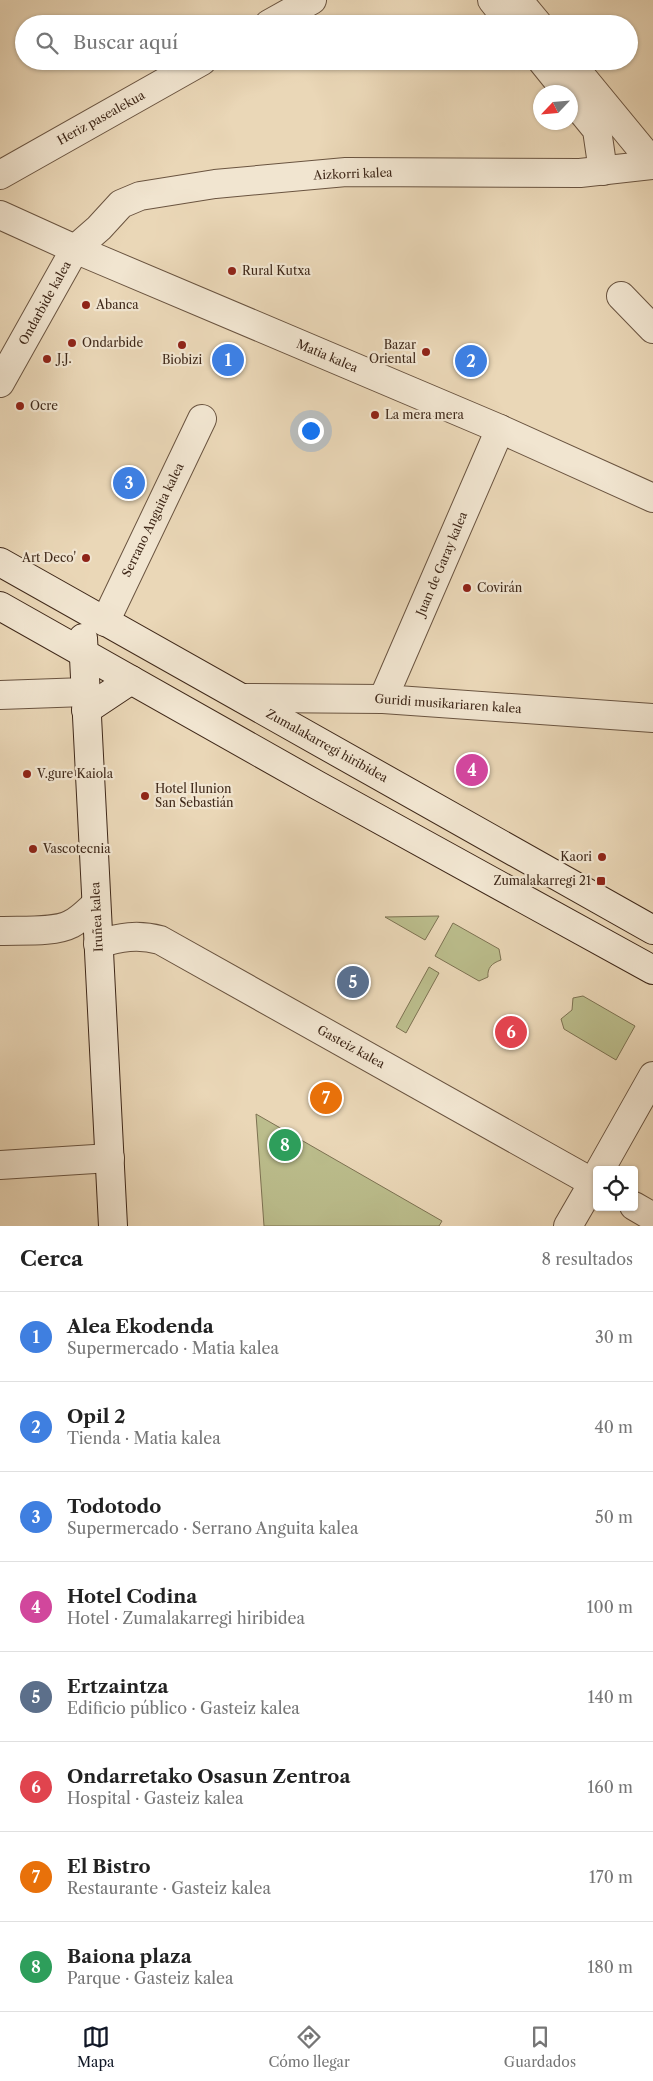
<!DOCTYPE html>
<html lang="es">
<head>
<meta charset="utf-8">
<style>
	:root { --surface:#fff; --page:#f2f2f2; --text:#222; --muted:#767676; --line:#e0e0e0; --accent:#111827 }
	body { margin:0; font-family:"Libre Caslon Text",serif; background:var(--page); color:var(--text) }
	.controls { position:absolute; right:15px; bottom:15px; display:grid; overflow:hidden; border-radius:5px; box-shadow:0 1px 4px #0004 }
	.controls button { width:45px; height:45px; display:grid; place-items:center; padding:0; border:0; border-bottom:1px solid var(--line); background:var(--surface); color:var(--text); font:25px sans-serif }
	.compass { position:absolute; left:533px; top:85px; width:45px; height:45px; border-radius:50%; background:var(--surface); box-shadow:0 1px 4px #0004; rotate:244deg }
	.you { position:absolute; left:310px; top:430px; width:18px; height:18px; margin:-12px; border:4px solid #fff; border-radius:50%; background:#1a73e8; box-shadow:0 0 0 8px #1a73e833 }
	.badge { display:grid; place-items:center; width:32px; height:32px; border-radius:50%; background:var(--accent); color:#fff; font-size:16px; font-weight:700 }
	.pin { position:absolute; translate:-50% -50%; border:2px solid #fff; box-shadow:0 1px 5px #0006 }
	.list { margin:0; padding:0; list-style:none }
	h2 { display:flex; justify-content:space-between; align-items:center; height:65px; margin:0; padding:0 20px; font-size:21px }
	h2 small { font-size:16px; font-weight:400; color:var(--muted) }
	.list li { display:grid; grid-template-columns:32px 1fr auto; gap:15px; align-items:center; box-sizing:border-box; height:90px; padding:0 20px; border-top:1px solid var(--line) }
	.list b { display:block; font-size:19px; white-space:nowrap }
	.list p { margin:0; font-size:16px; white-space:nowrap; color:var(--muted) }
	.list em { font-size:16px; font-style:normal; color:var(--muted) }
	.icon { flex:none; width:28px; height:28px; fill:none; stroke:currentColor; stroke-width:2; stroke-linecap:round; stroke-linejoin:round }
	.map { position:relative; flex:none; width:653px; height:1226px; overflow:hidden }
	.search { position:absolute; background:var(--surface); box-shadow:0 1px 4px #0004; left:15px; right:15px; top:15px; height:55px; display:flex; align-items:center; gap:12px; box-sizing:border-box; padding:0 18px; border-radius:28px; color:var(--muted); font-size:19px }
	.sheet { height:785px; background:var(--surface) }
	nav { display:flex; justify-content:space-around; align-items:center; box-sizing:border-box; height:70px; border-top:1px solid var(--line); background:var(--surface); font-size:14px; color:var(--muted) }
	nav a { display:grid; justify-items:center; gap:2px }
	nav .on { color:var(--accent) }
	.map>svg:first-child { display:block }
	.green { fill:#bbbd8c; stroke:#7d7252 }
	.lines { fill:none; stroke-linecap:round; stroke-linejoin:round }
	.street-casing { stroke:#6a5440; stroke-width:30 }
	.secondary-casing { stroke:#3f2819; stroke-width:30 }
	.street { stroke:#f1e5d0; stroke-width:28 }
	.secondary { stroke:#f1e5d0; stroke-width:28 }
	.poi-dot { fill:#8f2418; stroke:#f1e5d0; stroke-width:2 }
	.labels { text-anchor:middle; stroke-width:4.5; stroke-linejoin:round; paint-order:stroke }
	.street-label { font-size:12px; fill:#3f2819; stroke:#f1e5d0 }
	.poi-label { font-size:12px; fill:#3f2819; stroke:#f1e5d0; text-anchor:start }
</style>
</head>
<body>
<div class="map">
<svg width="653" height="1226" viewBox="0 0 653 1226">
	<rect width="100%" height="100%" fill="#ead7b7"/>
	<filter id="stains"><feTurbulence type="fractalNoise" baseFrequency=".004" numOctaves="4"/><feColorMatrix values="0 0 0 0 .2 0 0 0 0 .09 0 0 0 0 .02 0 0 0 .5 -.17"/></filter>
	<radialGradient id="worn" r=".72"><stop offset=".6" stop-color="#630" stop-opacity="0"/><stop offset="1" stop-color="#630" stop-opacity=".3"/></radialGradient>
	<g class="green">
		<path d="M 439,916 L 425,940 L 385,917 Z"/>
		<path d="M 453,923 L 499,949 L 501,960 C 492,963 487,968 488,977 L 479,981 L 435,956 Z"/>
		<path d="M 429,967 L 439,973 L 406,1033 L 396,1027 Z"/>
		<path d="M 583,996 L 635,1026 L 616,1060 L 564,1029 L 561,1019 L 572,1010 L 573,998 Z"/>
		<path d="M 256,1114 L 442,1221 L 439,1226 L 264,1226 Z"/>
	</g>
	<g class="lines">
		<g class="street-casing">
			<g id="street">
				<path d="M 492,0 L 511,24"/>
				<path d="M 518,0 L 538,24"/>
				<path d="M 269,24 L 312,0"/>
				<path d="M 542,61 L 567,92"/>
				<path d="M 569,61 L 653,163"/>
				<path d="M 570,97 L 597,130 L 603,171"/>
				<path d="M 0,175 L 202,61"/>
				<path d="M 0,215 L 75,249 L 500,429 L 653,498"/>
				<path d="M 621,296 L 653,329"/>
				<path d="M 0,383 L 75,249 L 99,228 L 121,204 L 140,196 L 215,184 L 346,172 L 580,173 L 653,165"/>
				<path d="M 105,622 L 202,419"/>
				<path d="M 0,695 L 85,692"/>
				<path d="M 242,698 L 383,699 L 653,718"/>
				<path d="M 383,699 L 500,429"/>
				<path d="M 0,931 C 20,930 54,933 71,924 C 81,919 88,911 96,904"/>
				<path d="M 98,944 C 120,937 138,934 160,940 L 597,1185"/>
				<path d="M 0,1165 L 110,1158"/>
				<path d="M 600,1170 L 653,1076"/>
				<path d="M 634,1206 L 653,1217"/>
				<path d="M 568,1226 L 597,1176"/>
			</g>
		</g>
		<g class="secondary-casing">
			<g id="secondary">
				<path d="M 0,562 L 653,930"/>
				<path d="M 0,606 L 317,785 L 653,970"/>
				<path d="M 83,638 L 113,1226"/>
				<path d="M 86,710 L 131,680"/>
			</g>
		</g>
		<use href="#street" class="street"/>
		<use href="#secondary" class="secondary"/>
	</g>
	<g class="poi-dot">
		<circle cx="232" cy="271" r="5"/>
		<circle cx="86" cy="305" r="5"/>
		<circle cx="72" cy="343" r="5"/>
		<circle cx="182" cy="345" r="5"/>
		<circle cx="426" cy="352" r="5"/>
		<circle cx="47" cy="359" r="5"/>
		<circle cx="20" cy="406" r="5"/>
		<circle cx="375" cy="415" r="5"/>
		<circle cx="86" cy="558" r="5"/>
		<circle cx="467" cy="588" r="5"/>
		<circle cx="27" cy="774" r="5"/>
		<circle cx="145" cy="796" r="5"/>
		<circle cx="33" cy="849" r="5"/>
		<circle cx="602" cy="857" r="5"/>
		<rect x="596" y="876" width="10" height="10" rx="2.5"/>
	</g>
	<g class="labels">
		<g class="street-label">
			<text transform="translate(101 118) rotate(-29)" y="4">Heriz pasealekua</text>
			<text transform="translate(353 174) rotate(-2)" y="4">Aizkorri kalea</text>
			<text transform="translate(45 303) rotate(-61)" y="4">Ondarbide kalea</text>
			<text transform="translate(327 356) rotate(23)" y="4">Matia kalea</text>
			<text transform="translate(153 520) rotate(-64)" y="4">Serrano Anguita kalea</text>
			<text transform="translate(442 564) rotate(-67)" y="4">Juan de Garay kalea</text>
			<text transform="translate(448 704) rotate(4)" y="4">Guridi musikariaren kalea</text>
			<text transform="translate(327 746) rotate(29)" y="4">Zumalakarregi hiribidea</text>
			<text transform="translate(97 917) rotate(-93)" y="4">Iruñea kalea</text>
			<text transform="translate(351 1047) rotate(29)" y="4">Gasteiz kalea</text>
		</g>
		<g class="poi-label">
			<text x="242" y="275">Rural Kutxa</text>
			<text x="96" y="309">Abanca</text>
			<text x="82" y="347">Ondarbide</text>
			<text x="416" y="349" text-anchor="end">Bazar<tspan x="416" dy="14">Oriental</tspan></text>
			<text x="57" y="363">J.J.</text>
			<text x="182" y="364" text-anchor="middle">Biobizi</text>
			<text x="30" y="410">Ocre</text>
			<text x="385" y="419">La mera mera</text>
			<text x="76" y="562" text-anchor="end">Art Deco'</text>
			<text x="477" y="592">Covirán</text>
			<text x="37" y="778">V.gure Kaiola</text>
			<text x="155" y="793">Hotel Ilunion<tspan x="155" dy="14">San Sebastián</tspan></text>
			<text x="43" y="853">Vascotecnia</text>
			<text x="592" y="861" text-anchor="end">Kaori</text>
			<text x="591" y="885" text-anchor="end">Zumalakarregi 21</text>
		</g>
	</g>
	<rect width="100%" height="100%" filter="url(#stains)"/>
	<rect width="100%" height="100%" fill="url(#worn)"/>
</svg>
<div class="controls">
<button><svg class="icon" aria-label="locate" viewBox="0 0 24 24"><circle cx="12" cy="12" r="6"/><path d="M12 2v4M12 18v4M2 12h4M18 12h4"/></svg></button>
</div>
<svg class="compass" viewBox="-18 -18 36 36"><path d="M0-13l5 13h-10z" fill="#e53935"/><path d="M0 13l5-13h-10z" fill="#767676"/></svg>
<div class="you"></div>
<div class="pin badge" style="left:228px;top:360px;background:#3f7fe0">1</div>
<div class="pin badge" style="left:471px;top:361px;background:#3f7fe0">2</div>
<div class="pin badge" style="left:129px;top:483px;background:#3f7fe0">3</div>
<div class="pin badge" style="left:472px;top:770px;background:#d1479c">4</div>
<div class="pin badge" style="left:353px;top:982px;background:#5c6f8a">5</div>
<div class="pin badge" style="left:511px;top:1032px;background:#e0444e">6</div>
<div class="pin badge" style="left:326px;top:1098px;background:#e8710a">7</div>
<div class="pin badge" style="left:285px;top:1145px;background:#2e9e5b">8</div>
<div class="search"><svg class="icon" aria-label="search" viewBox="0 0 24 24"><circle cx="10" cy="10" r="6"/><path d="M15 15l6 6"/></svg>Buscar aquí</div>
</div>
<section class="sheet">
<h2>Cerca<small>8 resultados</small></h2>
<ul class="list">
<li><span class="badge" style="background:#3f7fe0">1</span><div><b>Alea Ekodenda</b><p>Supermercado · Matia kalea</p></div><em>30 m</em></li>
<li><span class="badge" style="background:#3f7fe0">2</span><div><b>Opil 2</b><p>Tienda · Matia kalea</p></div><em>40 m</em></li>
<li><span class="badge" style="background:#3f7fe0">3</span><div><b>Todotodo</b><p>Supermercado · Serrano Anguita kalea</p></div><em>50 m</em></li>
<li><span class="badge" style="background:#d1479c">4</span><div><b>Hotel Codina</b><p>Hotel · Zumalakarregi hiribidea</p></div><em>100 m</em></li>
<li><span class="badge" style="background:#5c6f8a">5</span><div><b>Ertzaintza</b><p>Edificio público · Gasteiz kalea</p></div><em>140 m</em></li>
<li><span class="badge" style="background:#e0444e">6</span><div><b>Ondarretako Osasun Zentroa</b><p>Hospital · Gasteiz kalea</p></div><em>160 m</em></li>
<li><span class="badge" style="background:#e8710a">7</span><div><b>El Bistro</b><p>Restaurante · Gasteiz kalea</p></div><em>170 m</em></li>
<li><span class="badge" style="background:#2e9e5b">8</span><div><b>Baiona plaza</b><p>Parque · Gasteiz kalea</p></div><em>180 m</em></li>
</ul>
</section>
<nav>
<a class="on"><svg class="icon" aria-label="map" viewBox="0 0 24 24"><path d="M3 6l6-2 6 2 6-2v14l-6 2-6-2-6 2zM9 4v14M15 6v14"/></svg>Mapa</a>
<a><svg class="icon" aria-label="directions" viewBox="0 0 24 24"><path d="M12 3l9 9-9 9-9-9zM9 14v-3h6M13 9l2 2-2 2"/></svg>Cómo llegar</a>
<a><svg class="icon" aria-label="saved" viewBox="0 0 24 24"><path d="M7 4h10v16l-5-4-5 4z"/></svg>Guardados</a>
</nav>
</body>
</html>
